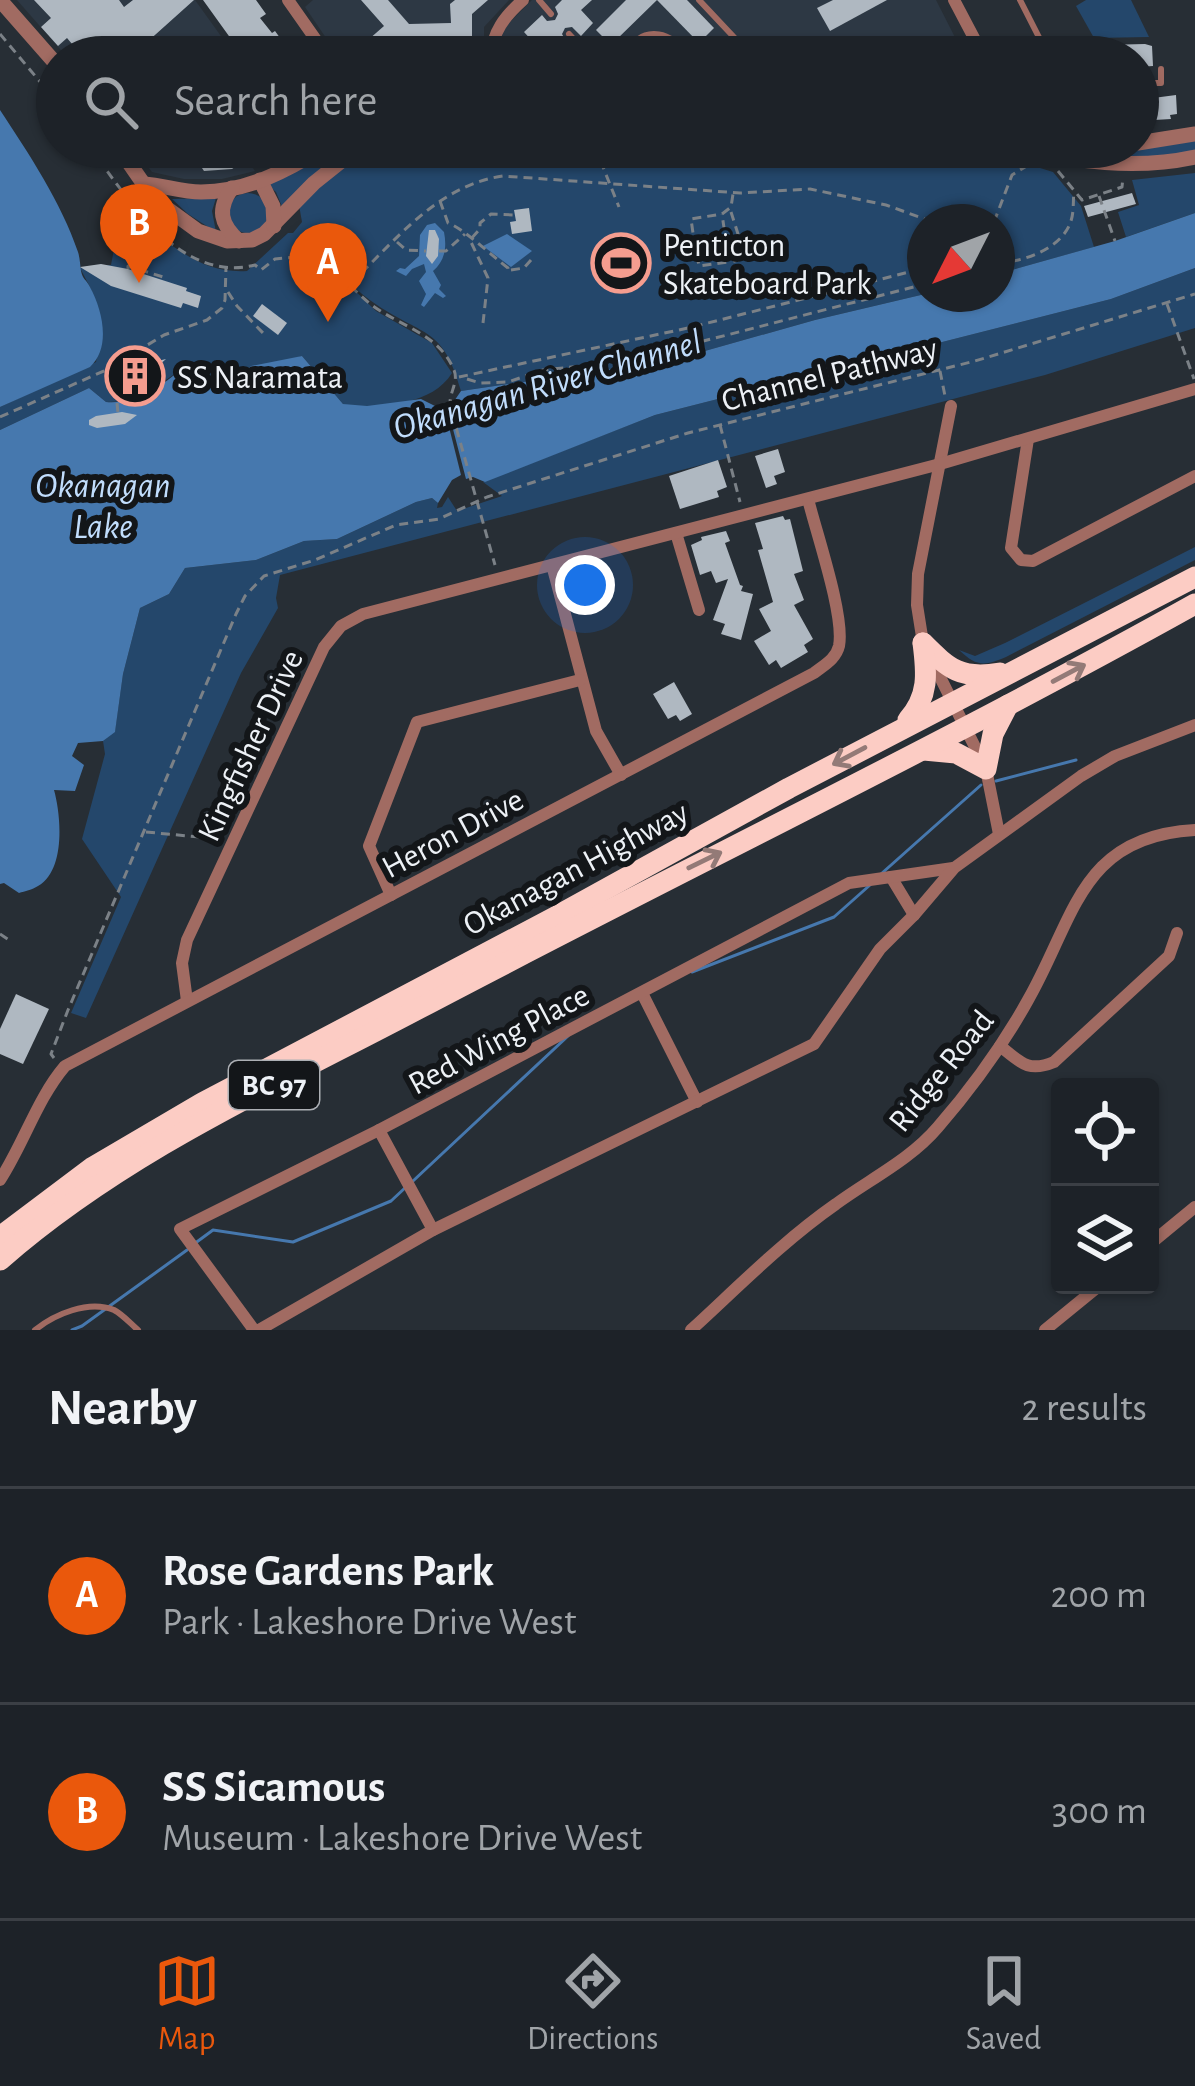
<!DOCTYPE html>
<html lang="en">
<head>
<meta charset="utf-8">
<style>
	:root { --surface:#1d2228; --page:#2a2f34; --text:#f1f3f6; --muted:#a0a4a8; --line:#3b3f45; --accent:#ea580c }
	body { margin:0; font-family:"Alegreya Sans",sans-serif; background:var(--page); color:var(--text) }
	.controls { position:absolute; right:36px; bottom:36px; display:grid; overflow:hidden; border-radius:12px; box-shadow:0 3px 9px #0004 }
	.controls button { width:108px; height:108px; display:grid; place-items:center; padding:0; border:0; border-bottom:3px solid var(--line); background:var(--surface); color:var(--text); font:60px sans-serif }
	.compass { position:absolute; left:907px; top:204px; width:108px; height:108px; border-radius:50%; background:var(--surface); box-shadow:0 3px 9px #0004; rotate:228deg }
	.you { position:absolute; left:585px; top:585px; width:42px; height:42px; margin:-30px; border:9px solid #fff; border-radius:50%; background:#1a73e8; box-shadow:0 0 0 18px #1a73e833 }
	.badge { display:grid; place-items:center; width:78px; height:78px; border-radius:50%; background:var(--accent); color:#fff; font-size:39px; font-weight:700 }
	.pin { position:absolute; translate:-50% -99px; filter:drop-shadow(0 3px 6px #0008) }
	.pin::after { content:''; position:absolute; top:63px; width:42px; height:36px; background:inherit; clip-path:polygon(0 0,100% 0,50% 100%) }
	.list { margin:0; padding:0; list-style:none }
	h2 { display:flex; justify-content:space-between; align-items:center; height:156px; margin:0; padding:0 48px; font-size:51px }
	h2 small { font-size:39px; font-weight:400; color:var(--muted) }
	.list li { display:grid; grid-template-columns:78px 1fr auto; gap:36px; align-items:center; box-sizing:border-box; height:216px; padding:0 48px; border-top:3px solid var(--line) }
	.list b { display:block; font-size:45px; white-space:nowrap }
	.list p { margin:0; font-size:39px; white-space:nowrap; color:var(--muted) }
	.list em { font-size:39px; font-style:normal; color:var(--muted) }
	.icon { flex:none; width:66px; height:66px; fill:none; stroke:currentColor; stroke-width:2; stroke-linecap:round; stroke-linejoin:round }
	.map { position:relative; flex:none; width:1195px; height:1330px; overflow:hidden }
	.search { position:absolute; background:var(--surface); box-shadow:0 3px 9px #0004; left:36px; right:36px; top:36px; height:132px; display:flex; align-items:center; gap:30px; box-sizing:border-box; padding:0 42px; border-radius:66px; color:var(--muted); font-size:45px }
	.sheet { height:588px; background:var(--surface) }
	nav { display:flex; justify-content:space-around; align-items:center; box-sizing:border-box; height:168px; border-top:3px solid var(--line); background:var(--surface); font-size:33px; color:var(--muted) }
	nav a { display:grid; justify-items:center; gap:6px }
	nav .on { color:var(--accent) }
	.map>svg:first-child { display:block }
	.built { fill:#2d3844 }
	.green { fill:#24476b }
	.water { fill:#4678ae }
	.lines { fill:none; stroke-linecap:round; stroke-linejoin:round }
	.stream { stroke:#4678ae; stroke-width:3 }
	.building { fill:#afb8c1 }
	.path { stroke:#7b8187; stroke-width:3; stroke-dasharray:9 6; stroke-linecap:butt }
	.service { stroke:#a16b62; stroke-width:6 }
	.minor { stroke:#a16b62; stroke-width:12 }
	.tertiary { stroke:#a16b62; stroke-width:15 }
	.trunk { stroke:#fcccc4; stroke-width:21 }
	.oneway { stroke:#937a77 }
	.labels { text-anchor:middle; stroke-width:12; stroke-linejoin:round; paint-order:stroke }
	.shield { fill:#131619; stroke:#acafb4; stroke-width:3 }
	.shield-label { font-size:30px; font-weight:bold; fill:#edf1f6 }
	.poi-label { font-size:33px; fill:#edf1f6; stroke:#131619; text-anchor:start }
	.street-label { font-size:33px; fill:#edf1f6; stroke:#131619 }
	.water-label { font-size:36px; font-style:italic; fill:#c1ddfc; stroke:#131619 }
</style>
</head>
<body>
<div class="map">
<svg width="1195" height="1330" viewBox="0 0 1195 1330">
	<rect width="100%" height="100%" fill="#272e35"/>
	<g class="built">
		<path d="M 17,0 L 195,0 L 236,57 L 67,57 Z"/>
		<path d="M 313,0 L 509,0 L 484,27 L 484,53 L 479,57 L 339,57 L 305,7 Z"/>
		<path d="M 532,0 L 936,0 L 965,57 L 805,57 L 781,52 L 779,57 L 500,54 L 500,36 L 508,24 Z"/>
		<path d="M 133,147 L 238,147 L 255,171 L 222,179 L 184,179 L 152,172 Z"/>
	</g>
	<g class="green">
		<path d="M 1086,0 L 1131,0 L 1149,37 L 1094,38 L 1076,6 Z"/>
		<path d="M 1195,141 L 1195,153 L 1122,161 L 1043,147 L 1150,148 Z"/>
		<path d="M 331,147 L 352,147 L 283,209 L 276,192 L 267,184 Z"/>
		<path d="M 370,147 L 973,147 L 1053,172 L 1081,206 L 1094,247 L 997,274 L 997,222 L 925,222 L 925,294 L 815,320 L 673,360 L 461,391 C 443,327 425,337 377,305 C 356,292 342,273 322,254 L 315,252 L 376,311 L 432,343 L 452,373 C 432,405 386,406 351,407 L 343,404 L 302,356 L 216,383 L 197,384 L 179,371 L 135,401 L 106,402 L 89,388 L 0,430 L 0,407 L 96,362 L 102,328 L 91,289 L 80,268 L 111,265 L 119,223 L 130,209 C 139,221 147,227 159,236 C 187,257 210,273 247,271 L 288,233 L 293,233 L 302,222 L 299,205 L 357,155 Z"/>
		<path d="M 1195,173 L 1195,213 L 1126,237 L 1118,212 L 1139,205 L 1132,180 Z"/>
		<circle cx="248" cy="213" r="20"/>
		<path d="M 216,198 L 212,211 L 216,232 L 188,214 L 172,199 Z"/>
		<path d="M 1195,268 L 1195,328 L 1045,375 L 280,575 L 276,598 L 278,608 L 241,673 L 86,1018 L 71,1013 L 121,897 L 82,839 L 105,754 L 103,741 L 115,731 L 123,674 L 140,608 L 169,594 L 185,568 L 256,560 L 304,541 L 337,539 L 416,502 L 432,498 L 438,503 L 437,508 L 442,507 L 448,497 L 457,511 L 502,496 L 483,482 L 655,415 L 1111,299 Z"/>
		<path d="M 1195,547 L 1195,560 L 1006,657 C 984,666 977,667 959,650 L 975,656 L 1005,643 Z"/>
	</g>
	<g class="water">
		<path d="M 0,110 C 29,154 61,202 78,252 C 80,258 80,265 81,271 C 83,280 86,279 90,287 C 103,311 111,348 90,367 L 0,407 Z"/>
		<path d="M 1195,213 L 1195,268 L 1111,299 L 655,415 L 485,482 L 473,477 L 466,479 L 448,410 L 461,391 L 673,360 L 815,320 L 925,294 L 997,294 L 997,274 L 1115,241 Z"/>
		<path d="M 435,223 L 444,232 C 447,247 445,261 433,271 L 441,285 L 439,289 L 446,296 L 443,298 L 435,293 L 424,307 L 421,305 L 426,294 L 419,281 L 426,272 L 424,264 L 412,269 L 406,276 L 396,271 L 400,268 L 405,269 L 419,256 L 420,235 L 427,225 Z"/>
		<path d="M 507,234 L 532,251 L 511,267 L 483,246 Z"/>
		<path d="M 302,356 L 343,404 L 367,406 L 421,399 L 445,411 L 461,475 L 452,480 L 438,503 L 432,498 L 416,502 L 337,539 L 304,541 L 256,560 L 185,568 L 169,594 L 140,608 L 123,674 L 115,732 L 103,741 L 78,743 L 72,756 L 84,765 L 75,791 L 54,790 C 61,815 66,870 38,886 C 32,890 25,891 19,893 L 4,883 L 0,884 L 0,430 L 89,388 L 106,402 C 137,404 157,389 179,371 L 197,384 L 216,383 L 239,377 L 251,366 Z"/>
	</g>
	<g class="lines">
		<g class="stream">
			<path d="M 996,781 L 1076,760"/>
			<path d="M 881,874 L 981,785"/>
			<path d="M 692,972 L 834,917 L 870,885"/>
			<path d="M 413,1181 L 568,1036"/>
			<path d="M 194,1244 L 213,1230 L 293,1242 L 391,1201 L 406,1187"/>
			<path d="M 72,1330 L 82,1326 L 187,1250"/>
		</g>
	</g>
	<g class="building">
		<path d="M 34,0 L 119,0 L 124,7 L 133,0 L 194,0 L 136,52 L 134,50 L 126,57 L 83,57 L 67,38 L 58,46 L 41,27 L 51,18 Z"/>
		<path d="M 203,0 L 256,0 L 266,14 L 260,18 L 272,33 L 275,31 L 294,57 L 244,57 Z"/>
		<path d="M 361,0 L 388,0 L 409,24 L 451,23 L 450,4 L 455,0 L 488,0 L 472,14 L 472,46 L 403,45 L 389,57 L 369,57 L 360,47 L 384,26 Z"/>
		<path d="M 562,0 L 592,0 L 581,10 L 593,23 L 581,36 L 572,27 L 565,28 L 562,34 L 567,43 L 534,43 L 524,32 L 542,15 L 547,21 L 555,20 L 558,14 L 555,7 Z"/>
		<path d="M 626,0 L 657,0 L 614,42 L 609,37 L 606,40 L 596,30 Z"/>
		<path d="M 657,0 L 687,0 L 714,28 L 699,43 Z"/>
		<path d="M 833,0 L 887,0 L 830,31 L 817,8 Z"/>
		<path d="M 1145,44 L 1152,46 L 1153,66 L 1138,67 L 1138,57 L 1098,57 L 1098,47 L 1104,45 Z"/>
		<path d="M 1176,95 L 1177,114 L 1170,115 L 1171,119 L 1138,121 L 1138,100 Z"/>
		<path d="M 180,147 L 279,147 L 262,160 L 260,158 L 255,161 L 251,156 L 232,169 L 204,171 L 200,165 L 193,165 Z"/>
		<path d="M 1132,193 L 1136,204 L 1088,217 L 1084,206 Z"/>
		<path d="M 529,208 L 532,231 L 512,234 L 510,222 L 516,221 L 514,210 Z"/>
		<path d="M 429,230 L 435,230 L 439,239 L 438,256 L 432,264 L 426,256 Z"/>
		<path d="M 101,264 L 128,269 L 187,288 L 186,291 L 201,296 L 198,308 L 183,303 L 181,308 L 111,286 L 80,267 Z"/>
		<path d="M 262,304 L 287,323 L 278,335 L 253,316 Z"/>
		<path d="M 166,359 L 149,374 L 130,386 L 119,391 L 113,389 L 115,381 L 141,365 Z"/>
		<path d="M 122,412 L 137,415 L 125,424 L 97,428 L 89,425 L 89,420 L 96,416 Z"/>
		<path d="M 778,449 L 785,472 L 774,476 L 777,484 L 766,488 L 755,456 Z"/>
		<path d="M 718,460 L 727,487 L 717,491 L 719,497 L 680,509 L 669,476 Z"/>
		<path d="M 783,516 L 785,520 L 790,519 L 803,571 L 794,574 L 804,600 L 794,605 L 813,639 L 804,645 L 808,652 L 781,668 L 776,660 L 769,665 L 754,641 L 771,631 L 759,609 L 773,602 L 758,550 L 763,549 L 755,523 Z"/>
		<path d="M 726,531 L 730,541 L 725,543 L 740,585 L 743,586 L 741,591 L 753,594 L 741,640 L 721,634 L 725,624 L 713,620 L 728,579 L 716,583 L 711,571 L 700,575 L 691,545 L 702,540 L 701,537 Z"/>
		<path d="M 674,682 L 692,714 L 680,721 L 676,715 L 668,719 L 653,694 Z"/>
		<path d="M 16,994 L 49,1009 L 23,1064 L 0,1054 L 0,1029 Z"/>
	</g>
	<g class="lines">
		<g class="path">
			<path d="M 0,34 L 57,102"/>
			<path d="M 90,147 C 127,198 180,284 255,265 L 261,270 L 275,259 L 316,255 C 337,269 353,291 373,306 C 402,327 439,334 454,370 C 459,382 449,392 450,406 L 495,565"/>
			<path d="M 595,147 L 619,207"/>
			<path d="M 1058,171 L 1082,200 L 1122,187 L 1123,177"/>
			<path d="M 1099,196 L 1115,241"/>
			<path d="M 440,201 L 448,223 C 463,228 492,256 508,268 L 507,273"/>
			<path d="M 731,212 L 738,234 L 738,260 L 731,262"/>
			<path d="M 994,222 L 1012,175 L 1028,165"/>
			<path d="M 694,240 L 699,266 L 729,262 L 722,214"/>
			<path d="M 397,242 L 406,250 L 426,251"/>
			<path d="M 672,244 L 694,240 L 691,219 L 722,214 L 731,207 L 733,194"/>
			<path d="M 439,251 L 446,251 L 465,234"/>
			<path d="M 997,263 C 1023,262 1062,249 1071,221 C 1074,212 1073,200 1074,191"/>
			<path d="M 128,269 L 128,266 L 163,277 L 162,280"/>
			<path d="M 141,270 L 153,230"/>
			<path d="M 511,270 L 524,268 L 531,260"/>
			<path d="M 351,283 C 396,240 438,185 503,176 L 740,193 L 810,189 L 886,205 L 933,222"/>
			<path d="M 228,292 L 237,306 L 263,333"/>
			<path d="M 1167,304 L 1194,379"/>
			<path d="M 483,323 L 488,278 L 470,240 L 480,229 L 480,223 L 491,214 L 515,215"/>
			<path d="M 940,371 L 945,396"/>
			<path d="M 459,377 L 688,328 L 925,268"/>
			<path d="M 467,379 L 480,383 L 508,382 L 543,370 L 622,362 L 925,284"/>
			<path d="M 117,403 L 118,413"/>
			<path d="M 0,417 L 106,370 L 164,335 L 207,320 L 222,308 L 225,300 L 226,267"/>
			<path d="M 720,425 L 740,502"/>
			<path d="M 146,832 L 220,839"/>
			<path d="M 0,934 L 9,940"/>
			<path d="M 54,1058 L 51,1054 L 68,1010 L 236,614 L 245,596 L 264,576 L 315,560 L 396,525 L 439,519 L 487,497 L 688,433 L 975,361 L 1195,294"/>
		</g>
		<g class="service">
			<path d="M 539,0 L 551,14"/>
			<path d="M 699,0 L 746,50 L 748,57"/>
			<path d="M 1020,0 L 1049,57"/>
			<path d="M 569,34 L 581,47 L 583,57"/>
			<path d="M 583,50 L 631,50"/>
			<path d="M 406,57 L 420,54 L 425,57"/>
			<path d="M 631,57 C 631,34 655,28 673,40 L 676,57"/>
			<path d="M 1138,83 L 1161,83 L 1161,69"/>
			<path d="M 35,1330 C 55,1314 88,1300 114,1310 C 122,1314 130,1323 138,1330"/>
		</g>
		<g class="minor">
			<path d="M 288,0 L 328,57"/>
			<path d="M 954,0 L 984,57"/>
			<path d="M 491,57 C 492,32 505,16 523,0"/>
			<path d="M 951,406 L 918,574 L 917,605 L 923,643 L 986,769 L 999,834"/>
			<path d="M 1028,439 L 1011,548 L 1021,560 L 1033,561 L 1195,476"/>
			<path d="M 676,533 L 699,610"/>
			<path d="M 552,565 L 596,731 L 621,775"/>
			<path d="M 891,877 L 914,915"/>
			<path d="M 391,895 L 369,846 L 417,722 L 580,680"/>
			<path d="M 642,993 L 697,1102"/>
			<path d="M 187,1001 L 182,963 L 187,940 L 324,647 L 341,626 L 363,614 L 940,464 L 1195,389"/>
			<path d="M 1000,1046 C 1020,1062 1028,1073 1054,1062 L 1169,956 L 1177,933"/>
			<path d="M 379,1130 L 433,1230"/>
			<path d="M 0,1180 C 24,1143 37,1099 65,1066 L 814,673 C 824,665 836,659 839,646 C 845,616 816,532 808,499"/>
			<path d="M 1150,1244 L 1195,1207"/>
			<path d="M 254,1330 L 180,1229 L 379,1130 L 849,883 L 953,868"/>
			<path d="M 259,1330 L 433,1230 L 814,1044 L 880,949 L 914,915 L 954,868 L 1081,776 L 1115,756 L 1195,725"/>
			<path d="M 691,1330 C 738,1287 783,1241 836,1204 C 870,1179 910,1160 938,1127 C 971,1089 1003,1045 1028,1000 C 1075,918 1080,836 1195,830"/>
			<path d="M 1045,1330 L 1100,1285"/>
		</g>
		<g class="tertiary">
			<path d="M 0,0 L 57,65"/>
			<path d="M 1138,143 L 1195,134"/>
			<path d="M 118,147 L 154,199 L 198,231 L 227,241 L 252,240 L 264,234 L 314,183 L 359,147"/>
			<path d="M 1016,147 C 1075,162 1135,170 1195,157"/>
			<path d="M 260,180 L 273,206 L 274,226"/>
			<path d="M 144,184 C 163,185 181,192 201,192 C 246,192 287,171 324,147"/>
			<path d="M 232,188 C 217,209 220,224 239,241"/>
		</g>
		<g class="trunk">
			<path d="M 923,643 C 949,669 961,680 1000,673"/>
			<path d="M 908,720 C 929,696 927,674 923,643"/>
			<path d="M 924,750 L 956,753 L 986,769 L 993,734 L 1008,705"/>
			<path d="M 0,1237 L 93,1167 L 202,1103 L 555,917 L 789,788 L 1195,577"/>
			<path d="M 0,1260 C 123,1152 276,1084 420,1008 C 678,872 940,746 1195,604"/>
		</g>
	</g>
	<defs><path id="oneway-shaft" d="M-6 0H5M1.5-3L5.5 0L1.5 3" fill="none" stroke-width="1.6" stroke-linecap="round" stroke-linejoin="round" transform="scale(3)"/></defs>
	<g class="oneway">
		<use href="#oneway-shaft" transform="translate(1069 673) rotate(-28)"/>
		<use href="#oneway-shaft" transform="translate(849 756) rotate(152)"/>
		<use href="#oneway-shaft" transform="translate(705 860) rotate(-26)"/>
	</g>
	<defs>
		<g id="stadium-ring" transform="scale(3)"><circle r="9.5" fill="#131619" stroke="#f59d8f" stroke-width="1.5"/><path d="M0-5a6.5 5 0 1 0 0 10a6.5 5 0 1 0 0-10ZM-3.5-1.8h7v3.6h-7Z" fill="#f59d8f"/></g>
		<g id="building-ring" transform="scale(3)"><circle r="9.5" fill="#131619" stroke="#f59d8f" stroke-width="1.5"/><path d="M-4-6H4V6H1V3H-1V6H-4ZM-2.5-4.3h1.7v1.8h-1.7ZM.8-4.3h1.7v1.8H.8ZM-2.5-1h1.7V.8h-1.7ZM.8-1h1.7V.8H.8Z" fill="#f59d8f"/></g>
	</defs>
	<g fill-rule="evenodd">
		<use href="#stadium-ring" x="621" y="263"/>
		<use href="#building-ring" x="135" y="376"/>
	</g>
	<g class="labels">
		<rect class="shield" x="229" y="1061" width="90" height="48" rx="9"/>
		<g class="shield-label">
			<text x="274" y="1095">BC 97</text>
		</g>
		<g class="poi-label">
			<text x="663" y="256">Penticton<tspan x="663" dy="38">Skateboard Park</tspan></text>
			<text x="177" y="388">SS Naramata</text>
		</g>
		<g class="street-label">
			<text transform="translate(829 373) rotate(-14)" y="12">Channel Pathway</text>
			<text transform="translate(249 745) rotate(-65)" y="12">Kingfisher Drive</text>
			<text transform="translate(452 832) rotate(-28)" y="12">Heron Drive</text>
			<text transform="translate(575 867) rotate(-28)" y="12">Okanagan Highway</text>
			<text transform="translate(498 1038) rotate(-28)" y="12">Red Wing Place</text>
			<text transform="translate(940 1070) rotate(-51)" y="12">Ridge Road</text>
		</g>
		<g class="water-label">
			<text transform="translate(547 383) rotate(-16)" y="13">Okanagan River Channel</text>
			<text x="103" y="497">Okanagan<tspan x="103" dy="41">Lake</tspan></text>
		</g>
	</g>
</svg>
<div class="controls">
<button><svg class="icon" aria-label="locate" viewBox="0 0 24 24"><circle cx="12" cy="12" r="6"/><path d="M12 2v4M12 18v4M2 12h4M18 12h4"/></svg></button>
<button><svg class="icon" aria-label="layers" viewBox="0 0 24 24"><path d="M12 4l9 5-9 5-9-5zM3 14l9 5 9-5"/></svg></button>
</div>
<svg class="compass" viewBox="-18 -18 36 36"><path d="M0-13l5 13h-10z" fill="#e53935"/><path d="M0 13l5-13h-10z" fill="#a0a4a8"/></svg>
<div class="you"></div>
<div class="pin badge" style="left:328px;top:322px">A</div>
<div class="pin badge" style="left:139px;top:283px">B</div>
<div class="search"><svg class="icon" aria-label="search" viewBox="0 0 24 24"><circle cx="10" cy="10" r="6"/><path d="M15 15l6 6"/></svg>Search here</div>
</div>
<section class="sheet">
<h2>Nearby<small>2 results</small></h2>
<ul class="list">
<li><span class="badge">A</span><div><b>Rose Gardens Park</b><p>Park · Lakeshore Drive West</p></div><em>200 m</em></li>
<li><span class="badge">B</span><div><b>SS Sicamous</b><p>Museum · Lakeshore Drive West</p></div><em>300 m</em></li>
</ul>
</section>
<nav>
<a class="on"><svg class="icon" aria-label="map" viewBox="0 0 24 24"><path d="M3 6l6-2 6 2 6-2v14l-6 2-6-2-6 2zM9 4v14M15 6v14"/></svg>Map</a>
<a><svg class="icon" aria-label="directions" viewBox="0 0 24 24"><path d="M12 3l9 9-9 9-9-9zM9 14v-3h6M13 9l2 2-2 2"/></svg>Directions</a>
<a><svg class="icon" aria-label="saved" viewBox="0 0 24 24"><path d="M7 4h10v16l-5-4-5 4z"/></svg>Saved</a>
</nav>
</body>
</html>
